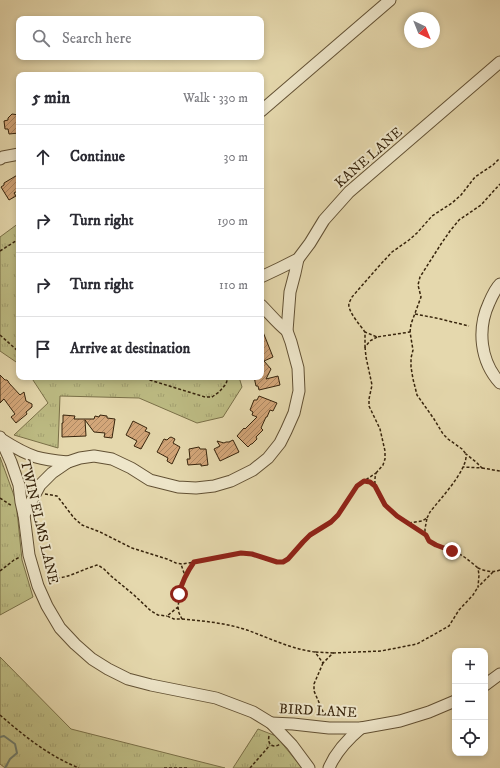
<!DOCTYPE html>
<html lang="en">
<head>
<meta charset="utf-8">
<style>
	:root { --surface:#fff; --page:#f7f7f7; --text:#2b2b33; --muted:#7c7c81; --line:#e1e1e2 }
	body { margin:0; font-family:"IM FELL DW Pica",serif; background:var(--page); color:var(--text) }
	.controls { position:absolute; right:12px; bottom:12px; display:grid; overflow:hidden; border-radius:8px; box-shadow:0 2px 6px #0003 }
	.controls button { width:36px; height:36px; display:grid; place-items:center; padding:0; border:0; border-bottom:1px solid var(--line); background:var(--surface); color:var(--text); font:20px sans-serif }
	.compass { position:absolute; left:404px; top:12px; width:36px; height:36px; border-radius:50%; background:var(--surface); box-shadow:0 2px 6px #0003; rotate:137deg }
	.stop { position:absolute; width:12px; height:12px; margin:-9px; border:3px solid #8f2418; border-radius:50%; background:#fff }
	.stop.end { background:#8f2418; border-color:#fff; box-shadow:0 1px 4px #0008 }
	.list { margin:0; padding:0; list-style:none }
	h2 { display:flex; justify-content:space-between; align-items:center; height:52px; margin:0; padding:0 16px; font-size:17px }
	h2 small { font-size:13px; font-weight:400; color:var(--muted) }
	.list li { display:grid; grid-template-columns:26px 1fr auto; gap:12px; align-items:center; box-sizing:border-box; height:64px; padding:0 16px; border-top:1px solid var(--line) }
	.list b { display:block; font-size:15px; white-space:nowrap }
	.list em { font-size:13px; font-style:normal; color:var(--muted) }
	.icon { flex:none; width:22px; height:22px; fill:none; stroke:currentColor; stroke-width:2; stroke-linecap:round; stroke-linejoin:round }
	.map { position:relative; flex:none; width:500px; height:768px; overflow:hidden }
	.search { position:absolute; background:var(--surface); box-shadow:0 2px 6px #0003; left:16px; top:16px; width:248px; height:44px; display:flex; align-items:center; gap:10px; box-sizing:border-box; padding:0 14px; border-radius:8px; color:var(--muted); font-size:15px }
	.panel { position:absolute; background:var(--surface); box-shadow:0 2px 6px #0003; left:16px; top:72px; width:248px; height:308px; border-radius:8px }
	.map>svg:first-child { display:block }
	.park { fill:url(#park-tufts); stroke:#7a7048 }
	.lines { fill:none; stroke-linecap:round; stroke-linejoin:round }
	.stream { stroke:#707d6d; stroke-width:2 }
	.building { fill:url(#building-hatch); stroke:#37240c }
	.minor-casing { stroke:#625134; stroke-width:13 }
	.path { stroke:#37240c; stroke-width:1.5; stroke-dasharray:3 2; stroke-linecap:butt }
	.minor { stroke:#eee6ca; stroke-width:11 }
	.route { stroke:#8f2418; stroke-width:5 }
	.labels { text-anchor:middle; stroke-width:4; stroke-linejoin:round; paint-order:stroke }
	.street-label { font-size:14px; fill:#37240c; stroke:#eee6ca }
</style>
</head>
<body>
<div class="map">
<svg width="500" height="768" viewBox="0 0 500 768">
	<defs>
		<pattern id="park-tufts" width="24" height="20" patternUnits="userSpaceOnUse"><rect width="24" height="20" fill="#bdbc84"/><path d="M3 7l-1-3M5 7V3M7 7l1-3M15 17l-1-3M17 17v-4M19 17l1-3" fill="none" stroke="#a3a171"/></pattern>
		<pattern id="building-hatch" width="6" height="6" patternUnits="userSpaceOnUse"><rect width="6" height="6" fill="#d3a679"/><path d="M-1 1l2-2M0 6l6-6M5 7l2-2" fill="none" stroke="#ac8762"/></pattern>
	</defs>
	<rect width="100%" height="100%" fill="#e5d8ad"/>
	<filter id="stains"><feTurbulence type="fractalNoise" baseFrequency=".005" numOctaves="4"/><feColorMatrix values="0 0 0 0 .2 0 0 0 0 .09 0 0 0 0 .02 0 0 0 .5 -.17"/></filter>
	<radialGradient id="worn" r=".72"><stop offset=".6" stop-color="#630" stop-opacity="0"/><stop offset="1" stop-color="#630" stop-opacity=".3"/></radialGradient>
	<g class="park">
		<path d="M 19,223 L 19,364 L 0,351 L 0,237 Z"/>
		<path d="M 31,377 L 239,377 L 242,387 L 223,417 L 197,423 L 139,398 L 60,396 L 58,448 L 14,435 L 48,403 Z"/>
		<path d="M 0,457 L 16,501 L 22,560 L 33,597 L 0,615 Z"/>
		<path d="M 0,657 L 71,729 L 225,768 L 5,768 L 0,764 Z"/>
		<path d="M 258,729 L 276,736 L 302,768 L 233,768 Z"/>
	</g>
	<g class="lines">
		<path class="stream" d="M 0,737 L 4,736 L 15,744 L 17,753 L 10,759 L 5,768"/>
	</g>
	<g class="building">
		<path d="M 12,114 L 19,115 L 19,133 L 9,134 L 8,129 L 5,129 L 4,121 L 8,120 L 8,118 Z"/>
		<path d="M 19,174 L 19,190 L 14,193 L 16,196 L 9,200 L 1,187 L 4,185 L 4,183 Z"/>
		<path d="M 261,327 L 273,357 L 264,361 L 271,369 L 266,379 L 278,376 L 280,385 L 259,390 L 258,386 L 256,386 L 254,377 L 261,377 Z"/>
		<path d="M 0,375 L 5,380 L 7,380 L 8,381 L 9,383 L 20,395 L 24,392 L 26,401 L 32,404 L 32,407 L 26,412 L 27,414 L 16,423 L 11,417 L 15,414 L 4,399 L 0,403 Z"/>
		<path d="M 259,396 L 277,403 L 273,411 L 270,410 L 267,417 L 266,417 L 261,428 L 263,430 L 256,437 L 257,439 L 252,444 L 251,444 L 248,447 L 237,436 L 244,428 L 245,429 L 257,417 L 252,415 L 253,412 L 250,410 L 254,400 L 257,400 Z"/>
		<path d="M 63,415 L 75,416 L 74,419 L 94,419 L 95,416 L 99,417 L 100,415 L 107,416 L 107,418 L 115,419 L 112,438 L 104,437 L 105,433 L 94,432 L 85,420 L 86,436 L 62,437 L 62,423 L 63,423 Z"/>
		<path d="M 133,421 L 147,428 L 145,431 L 150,433 L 141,449 L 134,446 L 137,441 L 126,435 Z"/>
		<path d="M 171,437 L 175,439 L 173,443 L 180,447 L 172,464 L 167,461 L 168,458 L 157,452 L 164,439 L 167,440 L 169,438 Z"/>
		<path d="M 233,440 L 239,452 L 220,461 L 214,449 L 220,446 L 217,441 L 224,443 L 226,442 L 229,442 Z"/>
		<path d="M 199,447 L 200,449 L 206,449 L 208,465 L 201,466 L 201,464 L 188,465 L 187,459 L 190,459 L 189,449 Z"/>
	</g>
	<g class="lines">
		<g class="minor-casing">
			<g id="minor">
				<path d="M 261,111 L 390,0"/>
				<path d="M 0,159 L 3,157 L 19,154"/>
				<path d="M 261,277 L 280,268 L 298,259 L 310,243 L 324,220 L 349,192 L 500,62"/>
				<path d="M 500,284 C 495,289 492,296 489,303 C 477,329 480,361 500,383"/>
				<path d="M 261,305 C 270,314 277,323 287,331"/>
				<path d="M 0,437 L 11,462 L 19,485 L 21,502 L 24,515 L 29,555 L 38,586 L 47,606 L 60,628 L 75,644 L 92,659 L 108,669 L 128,679 L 151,685 L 216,698 L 253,712 L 271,723 L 292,745 L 309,768"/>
				<path d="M 1,439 C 12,446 23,453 36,457 C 46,460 57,461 68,462"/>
				<path d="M 24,515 L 40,485 L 52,473 L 68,462 L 80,458 L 94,456 L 112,459 L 131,468 L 150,480 L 178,487 L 196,488 L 214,486 L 231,481 L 253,470 L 268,458 L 280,443 L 286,431 L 294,413 L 299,391 L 298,368 L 291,342 L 287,331 L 290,292 L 295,273 L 298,259"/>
				<path d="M 485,685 L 500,674"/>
				<path d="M 271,723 L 293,724 L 329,728 L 361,728 L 400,721 L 429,712 L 455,701"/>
				<path d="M 329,768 C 336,751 348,739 361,728"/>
			</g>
		</g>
		<g class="path">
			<path d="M 0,251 L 19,239"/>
			<path d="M 415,314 L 436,318 L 469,326"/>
			<path d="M 365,332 C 361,326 347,311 349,303 C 350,301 351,299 352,297 L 380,265 L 392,252 L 409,240 L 417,233 L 432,216 L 452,203 L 461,195 L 475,177 L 493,165 L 500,158"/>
			<path d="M 410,332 L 411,324 L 421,297 L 418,285 L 420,277 L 441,244 L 450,231 L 459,220 L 481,205 L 500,184"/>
			<path d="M 0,335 L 19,352"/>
			<path d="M 377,337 L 370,341 L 365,347 L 365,332 L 377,337 L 410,332 L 413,350 L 411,358 L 411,367 L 413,379 L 417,395 L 434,419 L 443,434 L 448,439 L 462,449 L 466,454"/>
			<path d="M 365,347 L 366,357 L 372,385 L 369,399 L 369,406 L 380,429 L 385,451 L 385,459 L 383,465 L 376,473"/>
			<path d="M 140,377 L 205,397 L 212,397 L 219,392 L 226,384 L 228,377"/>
			<path d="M 482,468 L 500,471"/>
			<path d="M 375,486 L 370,482 L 364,481 L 376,473 C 368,503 405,521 425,535 L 425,529 L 427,518 L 422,521 L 408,523"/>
			<path d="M 45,494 L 57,496 L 61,501 L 74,518 L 82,525 L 100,532 L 132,548 L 167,559 L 176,563 L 182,564 L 194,562 L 185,576 L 181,564"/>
			<path d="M 0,498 L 12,506"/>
			<path d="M 427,518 L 430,512 C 440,499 468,470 466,454 L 476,462 L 482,468 L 463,467"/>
			<path d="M 425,535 C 433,547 440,546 452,550 C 461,554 470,561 478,568"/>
			<path d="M 194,562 L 241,553 L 252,554 L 277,562 L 283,562 L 288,559 L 303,542 L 310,535 L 331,522 L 338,515 L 357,487 L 364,481"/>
			<path d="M 45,568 L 59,578 C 73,576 85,568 98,565 L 104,569 L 111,576 L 134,595 L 151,611 L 158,615 L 167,616"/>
			<path d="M 0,571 L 14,560 L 20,557"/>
			<path d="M 493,572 L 478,587 L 479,575 L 478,568 C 485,571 493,573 500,570"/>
			<path d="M 178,607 L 179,613 L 182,619 L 174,619 L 167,616 L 178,607 L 181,585 L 185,576"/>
			<path d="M 182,619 C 204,621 226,623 247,630 C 269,638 291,649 315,652 L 323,663 L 333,653 L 315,652"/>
			<path d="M 333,653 L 381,651 L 417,644 L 449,626 L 459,610 L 473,595 L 478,587"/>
			<path d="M 323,663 L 314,684 L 314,691 L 324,714"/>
			<path d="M 0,715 C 24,736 49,756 79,768"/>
			<path d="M 269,736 C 267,744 273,749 280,744"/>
			<path d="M 164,768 L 188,768"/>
			<path d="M 250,768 L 270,745"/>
		</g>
		<use href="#minor" class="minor"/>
	</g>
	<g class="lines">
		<path class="route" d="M 179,594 C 182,582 187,572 194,562 L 241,553 L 252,554 L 277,562 L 283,562 L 288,559 L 303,542 L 310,535 L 331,522 L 338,515 L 357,486 L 364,481 L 370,482 L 375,486 L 385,505 L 397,516 L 426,535 L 429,541 L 436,545 L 452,551"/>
	</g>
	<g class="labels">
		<g class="street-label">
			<text transform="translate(368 157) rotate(-41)" y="5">KANE LANE</text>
			<text transform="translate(40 522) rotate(77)" y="5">TWIN ELMS LANE</text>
			<text transform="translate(318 710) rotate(3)" y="5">BIRD LANE</text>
		</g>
	</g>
	<rect width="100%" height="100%" filter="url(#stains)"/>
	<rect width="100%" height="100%" fill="url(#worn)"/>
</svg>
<div class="controls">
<button>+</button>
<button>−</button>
<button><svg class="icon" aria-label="locate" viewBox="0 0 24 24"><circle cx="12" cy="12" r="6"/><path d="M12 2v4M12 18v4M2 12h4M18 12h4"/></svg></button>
</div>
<svg class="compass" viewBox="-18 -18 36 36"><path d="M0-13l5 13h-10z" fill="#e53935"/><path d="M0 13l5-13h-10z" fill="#7c7c81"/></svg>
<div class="stop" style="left:179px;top:594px"></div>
<div class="stop end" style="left:452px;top:551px"></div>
<div class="search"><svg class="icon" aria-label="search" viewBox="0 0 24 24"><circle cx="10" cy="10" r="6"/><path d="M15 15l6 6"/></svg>Search here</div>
<section class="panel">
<h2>5 min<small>Walk · 330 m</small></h2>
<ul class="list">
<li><svg class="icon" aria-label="ahead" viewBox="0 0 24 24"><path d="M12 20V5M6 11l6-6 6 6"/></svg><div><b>Continue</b></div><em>30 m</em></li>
<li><svg class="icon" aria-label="right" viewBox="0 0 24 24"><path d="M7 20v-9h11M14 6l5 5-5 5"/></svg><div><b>Turn right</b></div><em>190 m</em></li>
<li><svg class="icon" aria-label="right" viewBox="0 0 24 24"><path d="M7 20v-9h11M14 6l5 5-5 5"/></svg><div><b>Turn right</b></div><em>110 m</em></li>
<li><svg class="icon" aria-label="arrive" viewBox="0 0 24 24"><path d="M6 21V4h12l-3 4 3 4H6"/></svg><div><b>Arrive at destination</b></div></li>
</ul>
</section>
</div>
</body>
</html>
